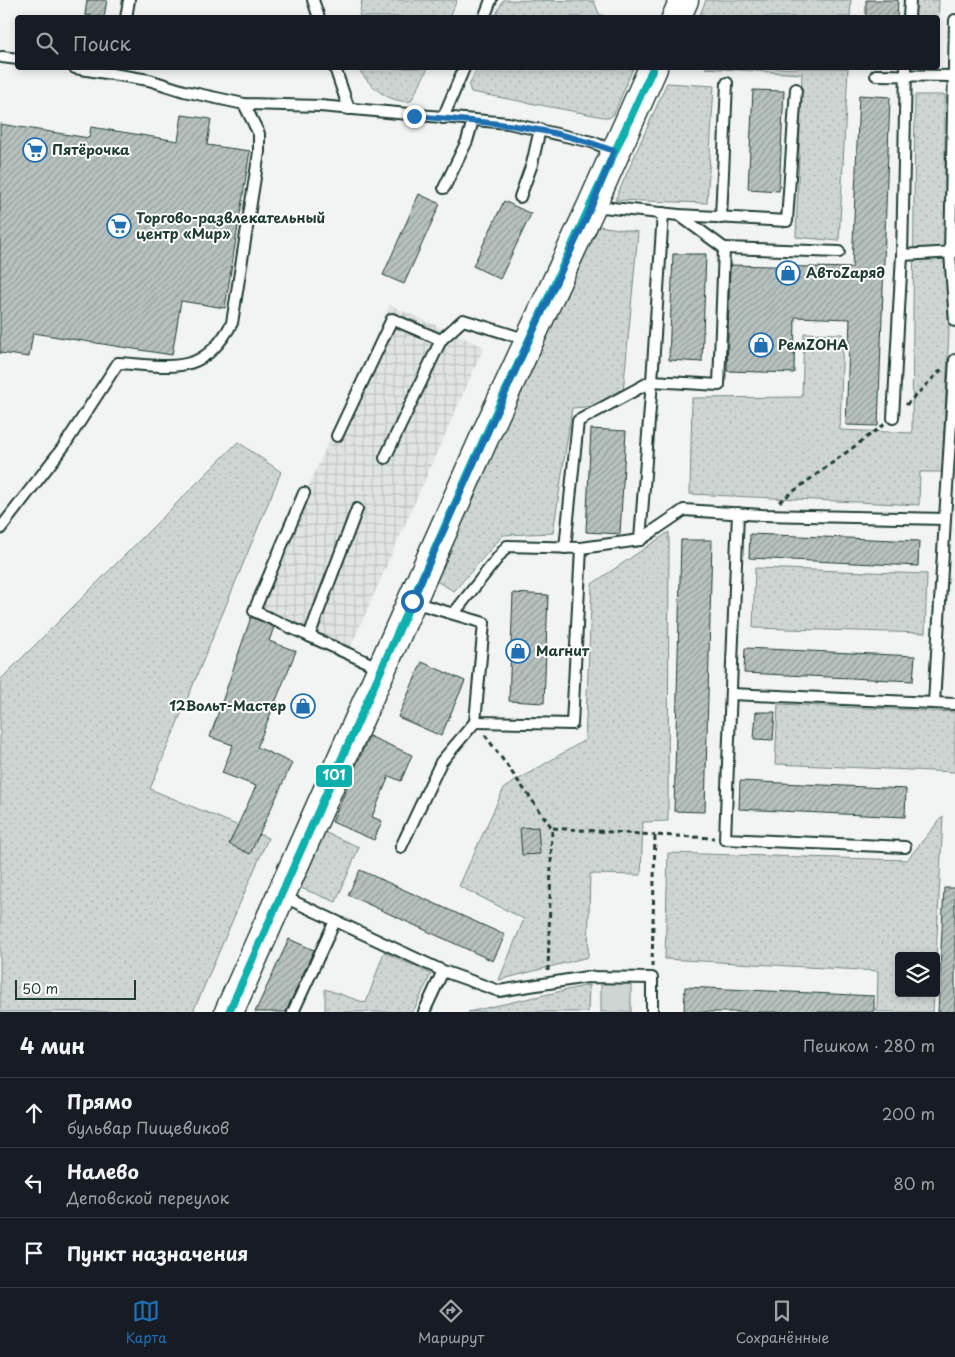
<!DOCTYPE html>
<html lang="ru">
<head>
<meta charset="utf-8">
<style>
	:root { --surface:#171b24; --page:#242831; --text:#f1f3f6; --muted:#9ea1a6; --line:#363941; --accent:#1f6fb2 }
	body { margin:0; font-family:"Playpen Sans",sans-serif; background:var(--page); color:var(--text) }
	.controls { position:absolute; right:15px; bottom:15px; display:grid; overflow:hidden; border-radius:5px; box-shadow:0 2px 8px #0003 }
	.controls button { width:45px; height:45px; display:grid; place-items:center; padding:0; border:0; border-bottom:1px solid var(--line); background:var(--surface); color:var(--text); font:25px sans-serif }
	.scale { position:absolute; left:15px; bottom:12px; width:121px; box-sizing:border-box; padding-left:5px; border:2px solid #1f3d34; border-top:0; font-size:14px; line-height:18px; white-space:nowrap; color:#1f3d34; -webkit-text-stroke:4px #fff; paint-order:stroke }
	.stop { position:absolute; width:15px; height:15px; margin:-11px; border:4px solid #1f6fb2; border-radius:50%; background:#fff }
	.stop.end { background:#1f6fb2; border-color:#fff; box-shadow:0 1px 5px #0008 }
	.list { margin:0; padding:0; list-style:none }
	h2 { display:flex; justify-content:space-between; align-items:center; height:65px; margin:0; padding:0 20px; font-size:21px }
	h2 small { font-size:16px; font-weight:400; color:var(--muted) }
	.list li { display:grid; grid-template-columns:32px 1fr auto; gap:15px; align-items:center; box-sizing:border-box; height:70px; padding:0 20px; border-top:1px solid var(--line) }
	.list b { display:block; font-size:19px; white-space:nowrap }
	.list p { margin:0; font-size:16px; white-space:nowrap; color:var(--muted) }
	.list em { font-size:16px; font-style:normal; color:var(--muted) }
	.icon { flex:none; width:28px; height:28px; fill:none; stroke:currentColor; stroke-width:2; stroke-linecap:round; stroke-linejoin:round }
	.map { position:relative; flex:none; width:955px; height:1012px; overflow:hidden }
	.search { position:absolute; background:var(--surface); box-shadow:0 2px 8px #0003; left:15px; right:15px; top:15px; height:55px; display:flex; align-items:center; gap:12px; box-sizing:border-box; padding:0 18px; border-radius:5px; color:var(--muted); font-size:19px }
	.sheet { height:275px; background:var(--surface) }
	nav { display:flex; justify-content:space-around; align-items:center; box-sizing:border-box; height:70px; border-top:1px solid var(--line); background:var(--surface); font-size:14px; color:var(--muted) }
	nav a { display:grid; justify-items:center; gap:2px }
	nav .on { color:var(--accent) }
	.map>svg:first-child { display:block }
	.industrial { fill:url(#industrial-grid) }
	.grass { fill:url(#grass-dots); stroke:#768984 }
	.garden { fill:#ced5d3; stroke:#768984 }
	.building { fill:url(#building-hatch); stroke:#1f3d34 }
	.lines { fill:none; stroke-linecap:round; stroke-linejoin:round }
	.lane-casing { stroke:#1f3d34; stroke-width:14 }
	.secondary-casing { stroke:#1f3d34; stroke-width:31 }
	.path { stroke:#1f3d34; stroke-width:3; stroke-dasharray:5 4; stroke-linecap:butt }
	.lane { stroke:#fff; stroke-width:10 }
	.secondary { stroke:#fff; stroke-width:28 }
	.bus-1-casing { stroke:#fff; stroke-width:11 }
	.bus-1 { stroke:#0cb1ae; stroke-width:8 }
	.route { stroke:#1f6fb2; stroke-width:6 }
	.labels { text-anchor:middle; stroke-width:4; stroke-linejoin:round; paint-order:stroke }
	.poi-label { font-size:14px; font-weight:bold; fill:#1f3d34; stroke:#fff; text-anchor:start }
	.line-badge { stroke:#fff; stroke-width:2 }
	.badge-label { font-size:14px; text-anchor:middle; font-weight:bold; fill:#fff }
</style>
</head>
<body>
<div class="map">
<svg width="955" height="1012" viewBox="0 0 955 1012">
	<defs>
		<pattern id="industrial-grid" width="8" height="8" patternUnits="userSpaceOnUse" patternTransform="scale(1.25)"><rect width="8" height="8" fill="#e0e4e3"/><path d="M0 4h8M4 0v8" fill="none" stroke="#c0c4c3"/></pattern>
		<pattern id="grass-dots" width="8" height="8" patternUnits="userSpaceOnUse" patternTransform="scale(1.25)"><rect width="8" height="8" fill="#ced5d3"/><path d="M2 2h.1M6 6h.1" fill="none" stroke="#b0b8b6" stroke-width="1.8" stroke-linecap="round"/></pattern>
		<pattern id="building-hatch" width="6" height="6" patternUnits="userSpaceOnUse" patternTransform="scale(1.25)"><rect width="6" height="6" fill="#b7c1bd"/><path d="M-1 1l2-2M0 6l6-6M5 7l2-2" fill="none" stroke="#949e9a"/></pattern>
	</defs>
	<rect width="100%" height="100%" fill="#f2f3f3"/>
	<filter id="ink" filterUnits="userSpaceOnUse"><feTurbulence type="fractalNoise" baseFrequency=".02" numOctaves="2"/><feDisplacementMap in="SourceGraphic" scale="10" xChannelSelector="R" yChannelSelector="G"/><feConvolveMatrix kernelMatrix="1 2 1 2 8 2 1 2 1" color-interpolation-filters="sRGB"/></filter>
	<g filter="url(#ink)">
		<path class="industrial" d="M 390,305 L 484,347 L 350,648 L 255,606 Z"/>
		<g class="grass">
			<path d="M 362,0 L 457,0 L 450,17 L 359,17 Z"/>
			<path d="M 503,0 L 594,1 L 599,14 L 606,17 L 495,17 Z"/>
			<path d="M 706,0 L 851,0 L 850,17 L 699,17 Z"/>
			<path d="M 915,0 L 939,0 L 938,27 L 938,18 L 914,17 Z"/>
			<path d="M 358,68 L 428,68 L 411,101 C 389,104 369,86 358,68 Z"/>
			<path d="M 477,68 L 633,68 L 614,114 L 609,118 L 471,92 L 469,86 Z"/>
			<path d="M 705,68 L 848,68 L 839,241 L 796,237 L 802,74 Z"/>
			<path d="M 667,83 L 714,86 L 707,203 L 615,200 Z"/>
			<path d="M 915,95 L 945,95 L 945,266 L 949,331 L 942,472 L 920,472 L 919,505 L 690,494 L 692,398 L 802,397 L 804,333 L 843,334 L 840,430 L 912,433 Z"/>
			<path d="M 599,226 L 638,232 L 622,404 L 572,408 L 553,533 L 503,535 L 454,591 L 434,580 L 528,367 Z"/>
			<path d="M 238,442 L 281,472 L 150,789 L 268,838 L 193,1012 L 0,1012 L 0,680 Z"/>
			<path d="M 669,532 L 668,821 L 643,822 L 641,875 L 590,874 L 588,957 L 499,980 L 524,919 L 459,886 L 504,788 L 585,740 L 592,584 Z"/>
			<path d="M 755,568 L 927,574 L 925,633 L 753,628 Z"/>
			<path d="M 778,704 L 955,712 L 955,772 L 775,764 Z"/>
			<path d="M 943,816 L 936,956 L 899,956 L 899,993 L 934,993 L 933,1012 L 877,1012 L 878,971 L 665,959 L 668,853 L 907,860 Z"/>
			<path d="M 324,832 L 359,847 L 336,902 L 301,888 Z"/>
			<path d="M 384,952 L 431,974 L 413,1012 L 325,1012 L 325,989 L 366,1003 Z"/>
			<path d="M 589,985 L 588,1012 L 468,1012 Z"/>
		</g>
		<rect class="garden" x="601" y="982" width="30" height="30"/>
		<g class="building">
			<path d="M 87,0 L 107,0 L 104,17 L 85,15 Z"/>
			<path d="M 866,0 L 898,0 L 897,18 L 866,18 Z"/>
			<path d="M 753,90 L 784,91 L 779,191 L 748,189 Z"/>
			<path d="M 859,95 L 890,97 L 878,426 L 846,425 L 850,319 L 795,317 L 794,373 L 727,371 L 730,265 L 852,268 Z"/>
			<path d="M 182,115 L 211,119 L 207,145 L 250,151 L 225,308 L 181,301 L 172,355 L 33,333 L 29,357 L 0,353 L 0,124 L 89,138 L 91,127 L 178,141 Z"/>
			<path d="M 419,194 L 440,204 L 404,284 L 383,275 Z"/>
			<path d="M 504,201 L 531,214 L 500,279 L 473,266 Z"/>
			<path d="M 673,254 L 706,254 L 702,362 L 669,360 Z"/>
			<path d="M 591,429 L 626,431 L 620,534 L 586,532 Z"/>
			<path d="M 750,534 L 919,541 L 918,566 L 749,558 Z"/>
			<path d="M 681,540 L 712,540 L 705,812 L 674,811 Z"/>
			<path d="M 513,593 L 548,595 L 544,703 L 509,701 Z"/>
			<path d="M 251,617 L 274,627 L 269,641 L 296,651 L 257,747 L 292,763 L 250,854 L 229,844 L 256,786 L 222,773 L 233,745 L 210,737 Z"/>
			<path d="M 745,648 L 915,656 L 913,681 L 744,673 Z"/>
			<path d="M 422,662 L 465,681 L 441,736 L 398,717 Z"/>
			<path d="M 756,712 L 775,712 L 773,740 L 754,739 Z"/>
			<path d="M 369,736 L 412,755 L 401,781 L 389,776 L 372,817 L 382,821 L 374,840 L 332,822 Z"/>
			<path d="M 740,781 L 906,789 L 905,817 L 739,809 Z"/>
			<path d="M 538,827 L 540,854 L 522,855 L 520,828 Z"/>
			<path d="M 360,870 L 505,935 L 493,961 L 348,895 Z"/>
			<path d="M 944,888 L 955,888 L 955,1012 L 938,1012 Z"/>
			<path d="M 289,939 L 314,950 L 286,1012 L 255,1012 Z"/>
			<path d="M 685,987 L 874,996 L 874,1012 L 684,1012 Z"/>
		</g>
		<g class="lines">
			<g class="lane-casing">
				<g id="lane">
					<path d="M 313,0 L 319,18"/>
					<path d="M 126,18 L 129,0"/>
					<path d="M 484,18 L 491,0"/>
					<path d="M 909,18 L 910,0"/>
					<path d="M 955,20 L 950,253 L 955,321"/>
					<path d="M 2,57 L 18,59"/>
					<path d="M 75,68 L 149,80 L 184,91 L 244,104 L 320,106 L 508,123 L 592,142 L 614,151"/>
					<path d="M 335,68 L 349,109"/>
					<path d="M 876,75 L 952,76"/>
					<path d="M 443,118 L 464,68"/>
					<path d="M 444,188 L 467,141 L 473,120"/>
					<path d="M 520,197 L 532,164 L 540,129"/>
					<path d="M 593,206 L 679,215 L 787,221 L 796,89"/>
					<path d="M 663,213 L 652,381 L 719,385 L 724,248 L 679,215"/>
					<path d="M 721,218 L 727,83"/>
					<path d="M 724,248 L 839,252"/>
					<path d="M 902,255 L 955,252"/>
					<path d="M 893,418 L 902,255 L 906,68"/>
					<path d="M 337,436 L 392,319 L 441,340 L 463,320 L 528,340"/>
					<path d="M 385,458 L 441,340"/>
					<path d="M 304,493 L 254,611 L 309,636"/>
					<path d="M 357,509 L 309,636 L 380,668"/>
					<path d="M 738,513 L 725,839 L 905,847"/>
					<path d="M 0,529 L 64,446 L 118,363 C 172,366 203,377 232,323 L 259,152 L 259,134 L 244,104"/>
					<path d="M 640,540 L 652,381"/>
					<path d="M 565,548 L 578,421 L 652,381"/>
					<path d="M 454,613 L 507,546 L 581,548 L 640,540 L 684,510 L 762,515 L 945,519 L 955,360"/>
					<path d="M 731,694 L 955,704"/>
					<path d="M 934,703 L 945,519"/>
					<path d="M 475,722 L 572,724 L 581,548"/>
					<path d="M 401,847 L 441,762 L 475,722 L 484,623 L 413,602"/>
					<path d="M 282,896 L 443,971 L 499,991 L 587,977 L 652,978 L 652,1012"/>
					<path d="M 293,1012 L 335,921"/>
					<path d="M 424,1012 L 443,971"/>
				</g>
			</g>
			<g class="secondary-casing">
				<g id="secondary">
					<path d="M 676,18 L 684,0"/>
					<path d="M 229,1012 L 486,434 L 592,205 L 653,68"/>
				</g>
			</g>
			<g class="path">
				<path d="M 906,405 L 942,369"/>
				<path d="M 779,502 L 885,424"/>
				<path d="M 485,735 L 552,828"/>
				<path d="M 652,967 L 655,835 L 714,838"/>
				<path d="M 548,971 L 552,828 L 655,835"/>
			</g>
			<use href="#lane" class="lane"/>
			<use href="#secondary" class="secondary"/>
			<g class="bus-1-casing">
				<path id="bus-1" d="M 229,1012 L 486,434 L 653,68"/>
			</g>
			<use href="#bus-1" class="bus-1"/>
		</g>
	</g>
	<g class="lines" filter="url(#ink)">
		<path class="route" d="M 412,601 L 529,340 L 592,206 L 614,151 C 547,125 484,122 414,116"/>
	</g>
	<defs>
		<g id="supermarket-ring" transform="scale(1.25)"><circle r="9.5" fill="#fff" stroke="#1f6fb2" stroke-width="1.5"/><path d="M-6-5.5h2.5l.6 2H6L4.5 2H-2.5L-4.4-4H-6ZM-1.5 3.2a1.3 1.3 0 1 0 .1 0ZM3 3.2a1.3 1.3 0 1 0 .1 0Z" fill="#1f6fb2"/></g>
		<g id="shop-ring" transform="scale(1.25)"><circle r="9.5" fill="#fff" stroke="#1f6fb2" stroke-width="1.5"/><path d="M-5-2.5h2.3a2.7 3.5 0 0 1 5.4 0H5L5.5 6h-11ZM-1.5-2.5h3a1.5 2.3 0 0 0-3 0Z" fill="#1f6fb2"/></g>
	</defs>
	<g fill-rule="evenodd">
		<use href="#supermarket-ring" x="35" y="150"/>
		<use href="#supermarket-ring" x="119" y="226"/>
		<use href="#shop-ring" x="788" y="273"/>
		<use href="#shop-ring" x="761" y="345"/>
		<use href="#shop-ring" x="518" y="651"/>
		<use href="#shop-ring" x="303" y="706"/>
	</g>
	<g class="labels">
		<g class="poi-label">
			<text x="52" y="155">Пятёрочка</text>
			<text x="136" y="223">Торгово-развлекательный<tspan x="136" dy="16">центр «Мир»</tspan></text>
			<text x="806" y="278">АвтоZаряд</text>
			<text x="778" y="350">РемZОНА</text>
			<text x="536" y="656">Магнит</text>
			<text x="286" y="711" text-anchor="end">12Вольт-Мастер</text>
		</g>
	</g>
	<rect class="line-badge" x="315" y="764" width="38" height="24" rx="5" fill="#0cb1ae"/>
	<g class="badge-label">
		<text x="334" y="780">101</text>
	</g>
</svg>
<div class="controls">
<button><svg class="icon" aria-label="layers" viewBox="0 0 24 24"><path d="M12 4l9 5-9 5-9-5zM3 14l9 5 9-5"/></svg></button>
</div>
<div class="scale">50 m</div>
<div class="stop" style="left:412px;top:601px"></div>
<div class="stop end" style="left:414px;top:116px"></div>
<div class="search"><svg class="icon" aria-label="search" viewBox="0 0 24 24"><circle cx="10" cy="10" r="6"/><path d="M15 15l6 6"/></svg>Поиск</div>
</div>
<section class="sheet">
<h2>4 мин<small>Пешком · 280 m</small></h2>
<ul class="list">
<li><svg class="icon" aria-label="ahead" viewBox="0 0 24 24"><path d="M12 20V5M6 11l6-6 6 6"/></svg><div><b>Прямо</b><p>бульвар Пищевиков</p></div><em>200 m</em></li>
<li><svg class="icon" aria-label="left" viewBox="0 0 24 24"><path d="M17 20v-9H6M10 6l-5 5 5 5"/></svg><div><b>Налево</b><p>Деповской переулок</p></div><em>80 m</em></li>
<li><svg class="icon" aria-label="arrive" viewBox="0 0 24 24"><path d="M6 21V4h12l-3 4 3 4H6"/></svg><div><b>Пункт назначения</b></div></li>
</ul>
</section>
<nav>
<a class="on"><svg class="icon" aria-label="map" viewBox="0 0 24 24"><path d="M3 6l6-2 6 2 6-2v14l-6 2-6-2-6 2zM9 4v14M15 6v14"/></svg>Карта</a>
<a><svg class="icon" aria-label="directions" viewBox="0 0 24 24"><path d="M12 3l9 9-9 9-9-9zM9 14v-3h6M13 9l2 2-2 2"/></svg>Маршрут</a>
<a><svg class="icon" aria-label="saved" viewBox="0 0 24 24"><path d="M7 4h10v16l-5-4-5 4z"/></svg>Сохранённые</a>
</nav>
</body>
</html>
